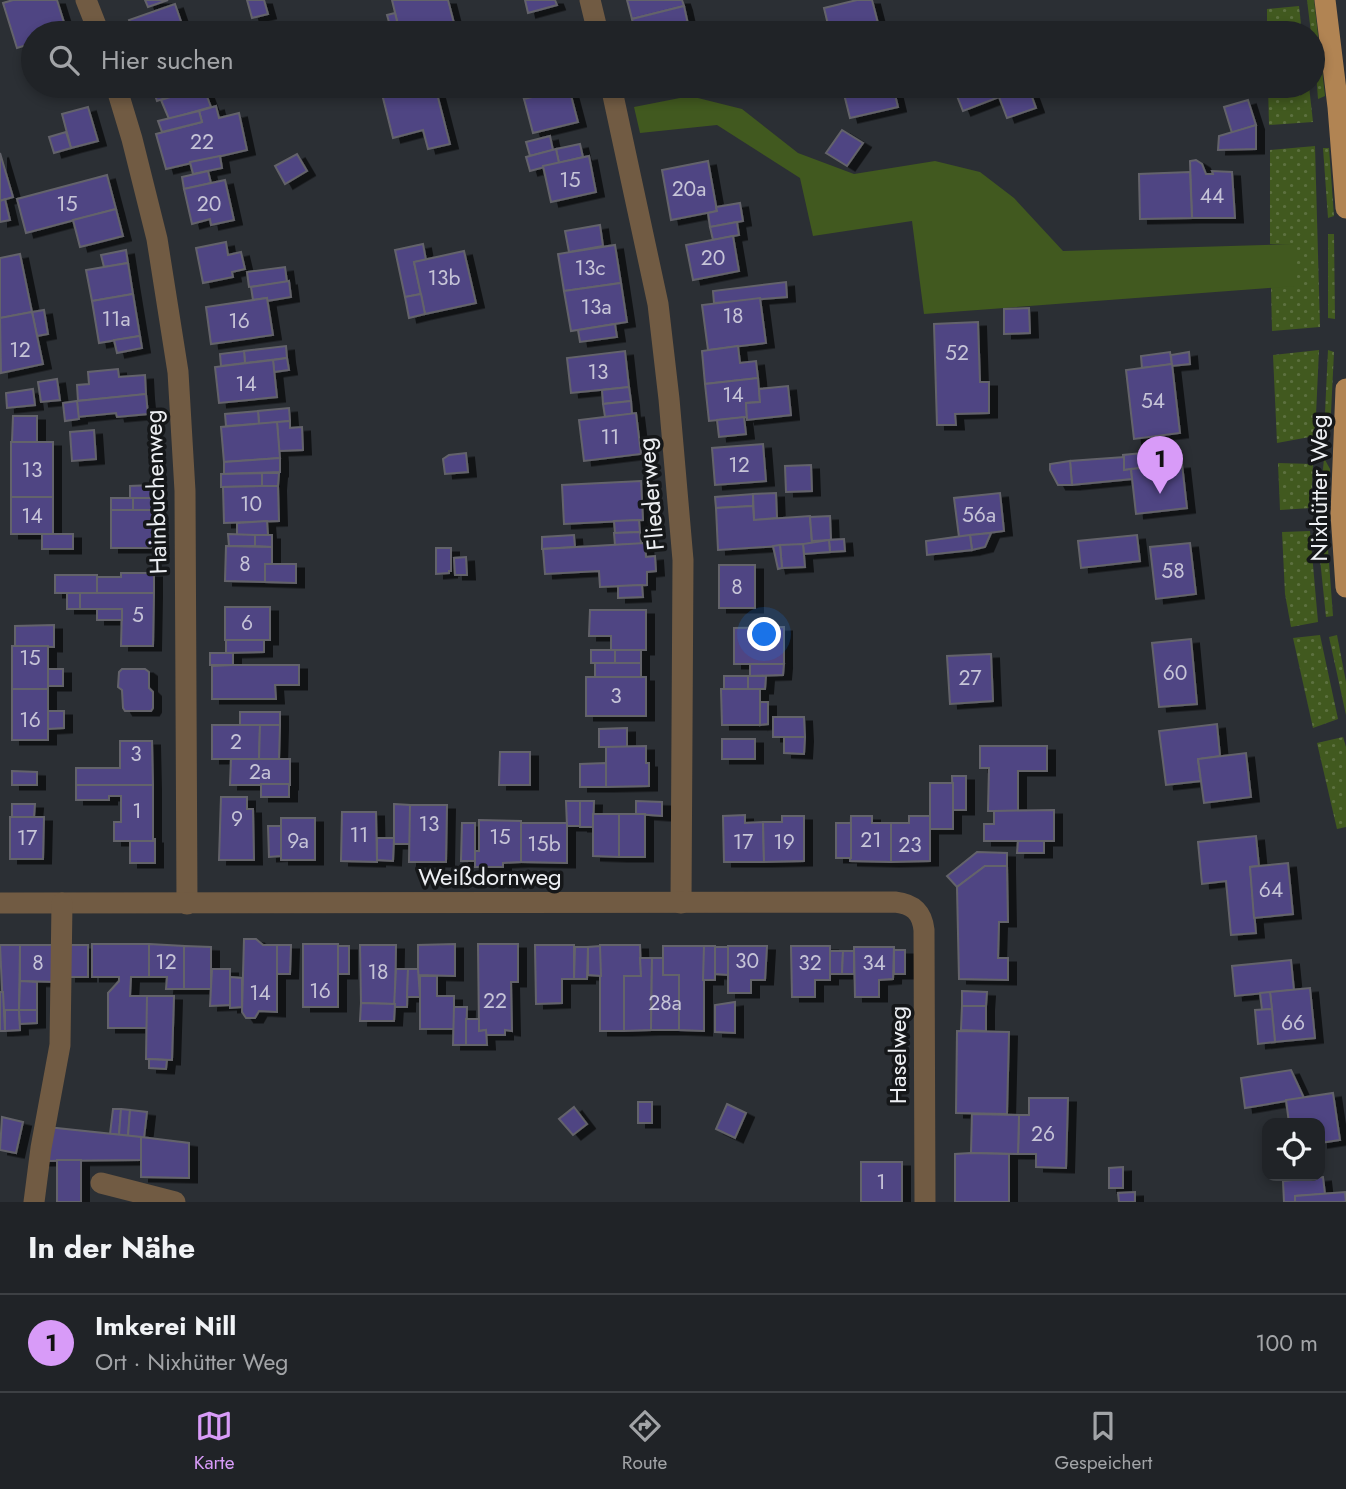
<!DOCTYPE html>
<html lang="de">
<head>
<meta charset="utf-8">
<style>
	:root { --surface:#202327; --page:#2d2f33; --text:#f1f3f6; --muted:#a2a4a7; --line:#3d4044; --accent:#d89bf8 }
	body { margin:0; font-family:Jost,sans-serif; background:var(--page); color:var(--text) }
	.controls { position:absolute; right:21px; bottom:21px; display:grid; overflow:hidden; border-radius:14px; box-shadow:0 4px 10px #0003 }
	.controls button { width:63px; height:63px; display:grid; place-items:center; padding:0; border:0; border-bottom:2px solid var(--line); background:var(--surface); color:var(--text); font:35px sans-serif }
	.you { position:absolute; left:765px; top:635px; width:24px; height:24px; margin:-18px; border:5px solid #fff; border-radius:50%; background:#1a73e8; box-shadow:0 0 0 10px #1a73e833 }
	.badge { display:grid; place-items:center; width:46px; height:46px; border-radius:50%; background:var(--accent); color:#111; font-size:23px; font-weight:700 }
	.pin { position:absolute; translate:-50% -58px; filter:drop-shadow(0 2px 4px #0008) }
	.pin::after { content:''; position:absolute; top:37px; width:24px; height:21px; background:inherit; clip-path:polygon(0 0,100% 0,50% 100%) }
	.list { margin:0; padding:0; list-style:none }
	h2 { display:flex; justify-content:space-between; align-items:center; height:91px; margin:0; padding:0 28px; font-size:30px }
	h2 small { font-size:23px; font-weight:400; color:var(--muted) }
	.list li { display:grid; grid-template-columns:46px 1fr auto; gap:21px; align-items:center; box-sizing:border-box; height:98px; padding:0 28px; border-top:2px solid var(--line) }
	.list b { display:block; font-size:26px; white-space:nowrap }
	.list p { margin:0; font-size:23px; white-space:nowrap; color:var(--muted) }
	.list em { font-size:23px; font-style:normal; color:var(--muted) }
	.icon { flex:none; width:38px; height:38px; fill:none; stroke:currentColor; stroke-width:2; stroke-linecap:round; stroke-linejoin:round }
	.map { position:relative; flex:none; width:1346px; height:1202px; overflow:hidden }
	.search { position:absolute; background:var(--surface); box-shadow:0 4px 10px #0003; left:21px; right:21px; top:21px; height:77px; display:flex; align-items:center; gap:18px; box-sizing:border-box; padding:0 24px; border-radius:38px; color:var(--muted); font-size:26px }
	.sheet { height:189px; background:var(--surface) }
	nav { display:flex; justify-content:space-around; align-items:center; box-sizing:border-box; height:98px; border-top:2px solid var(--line); background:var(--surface); font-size:19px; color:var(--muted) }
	nav a { display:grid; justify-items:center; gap:4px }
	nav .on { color:var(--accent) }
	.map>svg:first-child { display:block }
	.grass { fill:url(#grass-dots) }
	.green { fill:#41591f }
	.building { fill:#4f4583; stroke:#64636b; stroke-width:2; filter:url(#shadow) }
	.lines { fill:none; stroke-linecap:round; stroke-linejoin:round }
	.minor { stroke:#715b43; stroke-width:21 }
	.major { stroke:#b18453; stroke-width:21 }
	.labels { text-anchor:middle; stroke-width:7; stroke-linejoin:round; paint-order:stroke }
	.number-label { font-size:21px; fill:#c6c4d7 }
	.street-label { font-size:24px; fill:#edeff3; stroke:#151719 }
</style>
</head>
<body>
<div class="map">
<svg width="1346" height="1202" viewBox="0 0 1346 1202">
	<defs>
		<pattern id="grass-dots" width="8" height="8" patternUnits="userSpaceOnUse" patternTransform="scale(1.75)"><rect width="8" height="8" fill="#41591f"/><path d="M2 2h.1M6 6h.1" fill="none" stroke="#5d7140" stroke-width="1.8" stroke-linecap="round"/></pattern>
		<filter id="shadow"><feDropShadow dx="8" dy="4.5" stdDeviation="0" flood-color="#0009"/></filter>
	</defs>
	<rect width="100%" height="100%" fill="#2b2f34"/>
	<g class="grass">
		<path d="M 1307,0 L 1314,0 L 1325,96 L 1318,99 L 1313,33 L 1311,33 Z"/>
		<path d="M 1299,6 L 1302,33 L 1267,33 L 1267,9 Z"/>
		<path d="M 1268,86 L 1309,86 L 1313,122 L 1269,125 Z"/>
		<path d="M 1315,146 L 1320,327 L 1272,331 L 1271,287 L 1295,285 L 1295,245 L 1270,244 L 1270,150 Z"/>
		<path d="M 1329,148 L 1334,216 L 1328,218 L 1323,148 Z"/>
		<path d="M 1328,234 L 1334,234 L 1335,319 L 1328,318 Z"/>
		<path d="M 1319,350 L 1315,436 L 1277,443 L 1273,355 Z"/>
		<path d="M 1328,350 L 1334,352 L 1330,433 L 1324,434 Z"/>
		<path d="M 1324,458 L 1330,469 L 1327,504 L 1320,504 Z"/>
		<path d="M 1278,463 L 1313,464 L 1311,508 L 1280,510 Z"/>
		<path d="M 1310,531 L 1318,622 L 1291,627 L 1285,594 L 1282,532 Z"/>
		<path d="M 1320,534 L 1327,536 L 1333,616 L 1326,617 L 1320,559 Z"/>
		<path d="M 1320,635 L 1338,719 L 1313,728 L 1293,638 Z"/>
		<path d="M 1337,635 L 1346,682 L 1346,715 L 1329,637 Z"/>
		<path d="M 1343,737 L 1346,747 L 1346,827 L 1337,829 L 1317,743 Z"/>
	</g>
	<path class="green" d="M 690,96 L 742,109 L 798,153 L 854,174 L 935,161 L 980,172 L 1014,198 L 1063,251 L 1295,244 L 1295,286 L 924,314 L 912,221 L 813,236 L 800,178 L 717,125 L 640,133 L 634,107 Z"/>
	<g class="building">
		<path d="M 13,0 L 57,0 L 67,32 L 33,33 L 33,43 L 17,48 L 3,3 Z"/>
		<path d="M 145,0 L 168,0 L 148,7 Z"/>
		<path d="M 247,0 L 264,0 L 268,14 L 252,18 Z"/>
		<path d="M 392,0 L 448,0 L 454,23 L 410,33 L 407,23 L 398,25 Z"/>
		<path d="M 525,0 L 555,0 L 557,5 L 528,13 Z"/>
		<path d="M 627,0 L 682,0 L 684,6 L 632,19 Z"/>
		<path d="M 857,0 L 872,0 L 879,27 L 853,33 L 830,33 L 824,8 Z"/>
		<path d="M 175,4 L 185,33 L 134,33 L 129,20 Z"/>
		<path d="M 684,6 L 688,24 L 674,28 L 676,33 L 635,33 L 632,19 Z"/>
		<path d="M 395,13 L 398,25 L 407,23 L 410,33 L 392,33 L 387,15 Z"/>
		<path d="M 879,27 L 881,33 L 853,33 Z"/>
		<path d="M 152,86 L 200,86 L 157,101 Z"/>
		<path d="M 203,86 L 211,107 L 169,119 L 161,100 Z"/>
		<path d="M 380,86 L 435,86 L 450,144 L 428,149 L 423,130 L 393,138 Z"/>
		<path d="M 521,86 L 569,86 L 569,88 L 524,99 Z"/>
		<path d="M 842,86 L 893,86 L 898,107 L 850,118 Z"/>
		<path d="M 953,86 L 1028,86 L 1036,108 L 1007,118 L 999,97 L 963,111 Z"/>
		<path d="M 569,88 L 578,122 L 533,133 L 524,99 Z"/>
		<path d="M 1248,100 L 1256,125 L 1232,133 L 1224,107 Z"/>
		<path d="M 216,106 L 219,118 L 239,113 L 247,150 L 166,169 L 156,134 L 202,122 L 199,111 Z"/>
		<path d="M 88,107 L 98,141 L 71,148 L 62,114 Z"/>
		<path d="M 199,111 L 202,122 L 162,132 L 158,121 Z"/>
		<path d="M 1256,125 L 1256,149 L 1218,150 L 1219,136 Z"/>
		<path d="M 842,130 L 863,143 L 847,166 L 826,153 Z"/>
		<path d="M 66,132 L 71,148 L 54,153 L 49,137 Z"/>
		<path d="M 550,136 L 553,150 L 530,156 L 526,142 Z"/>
		<path d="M 580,144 L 583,157 L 559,163 L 556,149 Z"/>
		<path d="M 556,149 L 559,163 L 530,171 L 526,157 Z"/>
		<path d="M 0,153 L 13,197 L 0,201 Z"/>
		<path d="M 297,154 L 307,171 L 285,184 L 275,166 Z"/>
		<path d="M 220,156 L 222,168 L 193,174 L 190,162 Z"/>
		<path d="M 589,156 L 596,192 L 551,202 L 543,166 Z"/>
		<path d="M 1196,160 L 1202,164 L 1206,174 L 1213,174 L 1212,171 L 1232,172 L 1235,218 L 1192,218 L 1190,161 Z"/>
		<path d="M 708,161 L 717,211 L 671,220 L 662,170 Z"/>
		<path d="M 208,171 L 211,183 L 184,189 L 182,177 Z"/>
		<path d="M 1190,172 L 1192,218 L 1140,219 L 1139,174 Z"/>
		<path d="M 107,175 L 116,209 L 26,233 L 17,199 Z"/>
		<path d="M 225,180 L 234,220 L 211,225 L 210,219 L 192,224 L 184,189 Z"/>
		<path d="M 5,199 L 10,220 L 0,222 L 0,201 Z"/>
		<path d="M 740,203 L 743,221 L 710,227 L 708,213 L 717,211 L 716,207 Z"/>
		<path d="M 116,209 L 123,236 L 80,247 L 73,220 Z"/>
		<path d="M 737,222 L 739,235 L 713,240 L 710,227 Z"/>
		<path d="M 600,225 L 603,246 L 569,252 L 565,231 Z"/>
		<path d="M 733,236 L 739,271 L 693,280 L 686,245 Z"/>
		<path d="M 226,242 L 228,255 L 241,252 L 245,269 L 232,272 L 233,277 L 203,283 L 196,248 Z"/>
		<path d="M 423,244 L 426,260 L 414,262 L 421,294 L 405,297 L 395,250 Z"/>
		<path d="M 615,245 L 621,283 L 564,291 L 558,254 Z"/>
		<path d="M 126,250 L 128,263 L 104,267 L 101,255 Z"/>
		<path d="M 464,251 L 476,303 L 425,314 L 414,262 Z"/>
		<path d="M 20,254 L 32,312 L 0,318 L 0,258 Z"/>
		<path d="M 128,263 L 133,294 L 92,301 L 86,270 Z"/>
		<path d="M 285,267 L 287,282 L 249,287 L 247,272 Z"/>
		<path d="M 289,281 L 291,297 L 267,301 L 267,298 L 253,300 L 251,287 Z"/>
		<path d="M 786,282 L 787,297 L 714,303 L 713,291 Z"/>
		<path d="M 621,283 L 627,322 L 571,331 L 564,291 Z"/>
		<path d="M 133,294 L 140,336 L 99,343 L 92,301 Z"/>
		<path d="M 421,294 L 425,314 L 409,318 L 405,297 Z"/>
		<path d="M 267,298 L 273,335 L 211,344 L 206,307 Z"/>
		<path d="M 760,298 L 766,343 L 708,350 L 702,305 Z"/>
		<path d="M 1029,308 L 1030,333 L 1004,334 L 1004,309 Z"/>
		<path d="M 44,310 L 48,334 L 37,336 L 32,312 Z"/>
		<path d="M 32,312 L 43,364 L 1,373 L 0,318 Z"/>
		<path d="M 978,322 L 980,382 L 989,382 L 989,413 L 955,414 L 956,425 L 937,425 L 934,324 Z"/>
		<path d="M 615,324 L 617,337 L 580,342 L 578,330 Z"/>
		<path d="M 140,336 L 142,348 L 117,353 L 114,340 Z"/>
		<path d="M 286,346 L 287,358 L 245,363 L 244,351 Z"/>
		<path d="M 738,346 L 740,363 L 756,361 L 758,378 L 705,384 L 702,351 Z"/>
		<path d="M 244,351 L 245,363 L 221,366 L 220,354 Z"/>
		<path d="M 625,351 L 629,387 L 571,393 L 567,358 Z"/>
		<path d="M 1170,352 L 1172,364 L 1142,368 L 1141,356 Z"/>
		<path d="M 1189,352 L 1190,364 L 1172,366 L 1171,355 Z"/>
		<path d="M 287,358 L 289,370 L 274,372 L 273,360 Z"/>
		<path d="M 273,360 L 277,397 L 219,403 L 215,367 Z"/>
		<path d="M 1172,364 L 1180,433 L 1134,439 L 1126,370 Z"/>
		<path d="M 118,369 L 119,377 L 145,375 L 146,394 L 78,401 L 77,385 L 89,384 L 88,372 Z"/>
		<path d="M 758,378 L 760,402 L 746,403 L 747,417 L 709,421 L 705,384 Z"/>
		<path d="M 57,379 L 60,400 L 41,402 L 38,382 Z"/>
		<path d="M 788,386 L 791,415 L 747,420 L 746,403 L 760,402 L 759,389 Z"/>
		<path d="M 629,387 L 631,401 L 603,404 L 602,390 Z"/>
		<path d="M 33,389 L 35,405 L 7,408 L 6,393 Z"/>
		<path d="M 146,394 L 148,414 L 117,417 L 116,413 L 78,417 L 77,401 Z"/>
		<path d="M 77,401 L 79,419 L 65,421 L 63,403 Z"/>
		<path d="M 631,401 L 632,414 L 605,417 L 603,404 Z"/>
		<path d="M 289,408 L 290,421 L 259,424 L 258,411 Z"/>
		<path d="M 258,411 L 259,424 L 226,426 L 225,414 Z"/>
		<path d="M 636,413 L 641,454 L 584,461 L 579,420 Z"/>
		<path d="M 13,416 L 37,416 L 37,442 L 12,442 Z"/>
		<path d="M 744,417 L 746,434 L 719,437 L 717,420 Z"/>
		<path d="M 290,421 L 290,428 L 302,427 L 303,450 L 279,451 L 277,422 Z"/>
		<path d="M 277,422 L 280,458 L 224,462 L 221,427 Z"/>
		<path d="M 94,430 L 96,459 L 72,461 L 70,432 Z"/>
		<rect x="11" y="442" width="42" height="55"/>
		<path d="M 763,444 L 766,481 L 715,485 L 712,448 Z"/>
		<path d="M 466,453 L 468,472 L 445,474 L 443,459 L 449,455 Z"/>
		<path d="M 1142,453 L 1143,468 L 1124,470 L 1123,455 Z"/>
		<path d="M 1124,457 L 1124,470 L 1131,469 L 1132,479 L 1072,485 L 1070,461 Z"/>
		<path d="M 280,458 L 280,472 L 224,474 L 224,462 Z"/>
		<path d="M 1070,461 L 1072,485 L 1058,485 L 1050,470 L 1050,464 Z"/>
		<path d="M 1182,464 L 1187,508 L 1136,514 L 1131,469 Z"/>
		<path d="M 811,465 L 812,491 L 786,492 L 785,466 Z"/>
		<path d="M 262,473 L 262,486 L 221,487 L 221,474 Z"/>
		<path d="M 262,473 L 279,473 L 278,486 L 262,486 Z"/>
		<path d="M 641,481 L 643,520 L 564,524 L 562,485 Z"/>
		<path d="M 153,485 L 152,498 L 130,498 L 130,486 Z"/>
		<path d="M 262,486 L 278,486 L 279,521 L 224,523 L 223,487 Z"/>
		<path d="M 776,493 L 777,518 L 754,520 L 753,494 Z"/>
		<path d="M 1000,493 L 1004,531 L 959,537 L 954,498 Z"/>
		<path d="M 753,494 L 753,506 L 716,508 L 715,497 Z"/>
		<rect x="11" y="497" width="42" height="37"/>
		<rect x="111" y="498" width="22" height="12"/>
		<rect x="133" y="498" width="21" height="12"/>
		<path d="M 753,506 L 754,520 L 810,516 L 812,544 L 718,550 L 716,508 Z"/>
		<rect x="111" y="510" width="43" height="38"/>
		<path d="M 830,516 L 831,540 L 812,541 L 810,517 Z"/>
		<path d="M 639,520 L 640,532 L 615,533 L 614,521 Z"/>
		<path d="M 267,521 L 268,535 L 237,535 L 237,523 Z"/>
		<path d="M 640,532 L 641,544 L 615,545 L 614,533 Z"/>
		<path d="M 991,533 L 985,547 L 972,550 L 970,535 Z"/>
		<rect x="42" y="534" width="31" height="15"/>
		<path d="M 228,534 L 255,535 L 255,546 L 229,546 Z"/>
		<path d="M 255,535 L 272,535 L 272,547 L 255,546 Z"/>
		<path d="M 574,535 L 575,547 L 542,549 L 542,537 Z"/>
		<path d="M 970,535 L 972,550 L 927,555 L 926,541 Z"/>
		<path d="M 1137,535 L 1140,561 L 1081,568 L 1078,541 Z"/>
		<path d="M 844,539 L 845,551 L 830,552 L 829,540 Z"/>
		<path d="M 829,540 L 830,552 L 804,554 L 803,544 Z"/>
		<path d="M 645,543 L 646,557 L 655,556 L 656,571 L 647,572 L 647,585 L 600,587 L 599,571 L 545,574 L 543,549 Z"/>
		<path d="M 1190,543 L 1196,594 L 1156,599 L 1150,547 Z"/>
		<path d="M 803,544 L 805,567 L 782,568 L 780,545 Z"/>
		<path d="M 780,545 L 782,568 L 778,569 L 773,546 Z"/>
		<path d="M 226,546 L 272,547 L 272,564 L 265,564 L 265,582 L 225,581 Z"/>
		<path d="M 436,548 L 451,548 L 451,571 L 449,571 L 449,573 L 436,574 Z"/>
		<path d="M 466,557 L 467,575 L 455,575 L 454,558 Z"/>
		<path d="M 265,564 L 296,564 L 296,583 L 265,582 Z"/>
		<rect x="719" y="565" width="36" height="43"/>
		<path d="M 121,573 L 154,573 L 154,593 L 97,593 L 97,577 L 121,577 Z"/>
		<rect x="55" y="575" width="42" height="18"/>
		<path d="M 642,585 L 643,597 L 618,598 L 618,586 Z"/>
		<rect x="67" y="593" width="13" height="16"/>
		<path d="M 80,593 L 154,593 L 153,646 L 121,646 L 122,609 L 80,609 Z"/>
		<rect x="225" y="607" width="45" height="33"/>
		<rect x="97" y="609" width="25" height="11"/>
		<path d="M 590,610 L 646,610 L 646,650 L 611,650 L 611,636 L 589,636 Z"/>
		<path d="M 54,625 L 54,647 L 15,646 L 15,626 Z"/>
		<path d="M 784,627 L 784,664 L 734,664 L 734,628 Z"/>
		<path d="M 1191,639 L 1197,704 L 1159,707 L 1152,643 Z"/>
		<path d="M 226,640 L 264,640 L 264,652 L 226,653 Z"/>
		<rect x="12" y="646" width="36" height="43"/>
		<rect x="591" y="650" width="24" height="13"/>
		<rect x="615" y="650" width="26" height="13"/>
		<rect x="210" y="653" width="23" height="12"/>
		<path d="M 991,654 L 993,701 L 950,704 L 947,656 Z"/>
		<rect x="595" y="663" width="46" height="14"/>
		<path d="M 750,664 L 784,664 L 783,675 L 750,676 Z"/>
		<path d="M 233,665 L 299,665 L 299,685 L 275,685 L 276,699 L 212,699 L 212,666 Z"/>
		<rect x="48" y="669" width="15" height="17"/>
		<path d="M 122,669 L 145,669 L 149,672 L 149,688 L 153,692 L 153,708 L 151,711 L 125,711 L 123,708 L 122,690 L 118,687 L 119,672 Z"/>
		<rect x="724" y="676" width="24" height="13"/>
		<path d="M 748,676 L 766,676 L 765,689 L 748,689 Z"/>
		<rect x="586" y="677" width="60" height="39"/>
		<rect x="12" y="689" width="36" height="51"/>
		<path d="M 721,689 L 760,689 L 760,725 L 722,725 Z"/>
		<path d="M 760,702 L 768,702 L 768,724 L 760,725 Z"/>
		<path d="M 48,711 L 64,711 L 64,728 L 48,729 Z"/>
		<rect x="240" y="712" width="40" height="13"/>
		<path d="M 773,717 L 804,717 L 805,737 L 773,737 Z"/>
		<path d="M 1217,724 L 1220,756 L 1198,759 L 1201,781 L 1166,785 L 1159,731 Z"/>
		<path d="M 212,725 L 260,725 L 259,759 L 212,759 Z"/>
		<path d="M 260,725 L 280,725 L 279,759 L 259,759 Z"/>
		<path d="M 627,728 L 627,747 L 599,747 L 599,729 Z"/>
		<path d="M 784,737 L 805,737 L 804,754 L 784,753 Z"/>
		<rect x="722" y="739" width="33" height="20"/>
		<path d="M 120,741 L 152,741 L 153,785 L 76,785 L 76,768 L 120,768 Z"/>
		<path d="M 646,746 L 646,763 L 649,763 L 649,786 L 606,787 L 606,747 Z"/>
		<path d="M 980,746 L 1047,746 L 1047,771 L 1018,771 L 1018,811 L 988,811 L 989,768 L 980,768 Z"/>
		<path d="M 500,752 L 530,752 L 530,785 L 499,785 Z"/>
		<path d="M 1246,753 L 1251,797 L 1204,803 L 1198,759 Z"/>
		<path d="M 231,759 L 290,759 L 290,785 L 230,785 Z"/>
		<path d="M 606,763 L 606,787 L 580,787 L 580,764 Z"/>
		<path d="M 12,771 L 37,772 L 37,785 L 12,785 Z"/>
		<path d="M 952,776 L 966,776 L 966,810 L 953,810 Z"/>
		<rect x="930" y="783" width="23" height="46"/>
		<rect x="261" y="784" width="28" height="13"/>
		<path d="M 76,785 L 153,785 L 153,841 L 114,841 L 114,822 L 121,822 L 121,796 L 109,796 L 109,800 L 76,800 Z"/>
		<path d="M 221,797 L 247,797 L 247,809 L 253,809 L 254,860 L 219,860 Z"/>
		<path d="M 566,801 L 580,801 L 580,826 L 567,826 Z"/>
		<path d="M 580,801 L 594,801 L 593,827 L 580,827 Z"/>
		<path d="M 636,801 L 662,802 L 662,816 L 636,814 Z"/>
		<path d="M 12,804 L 35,804 L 34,817 L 12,817 Z"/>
		<path d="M 394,804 L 410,805 L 410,844 L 394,844 Z"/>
		<path d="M 410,805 L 447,805 L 446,862 L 409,862 Z"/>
		<path d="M 1054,810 L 1054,841 L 984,841 L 984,824 L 994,824 L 994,811 Z"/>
		<path d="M 342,812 L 376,812 L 377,862 L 341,861 Z"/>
		<path d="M 593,814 L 619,814 L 619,857 L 593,856 Z"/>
		<rect x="619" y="814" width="26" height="43"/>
		<path d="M 745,815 L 745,823 L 763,822 L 764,862 L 724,862 L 723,816 Z"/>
		<path d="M 782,816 L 804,816 L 804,861 L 764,862 L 763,822 L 782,822 Z"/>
		<path d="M 851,816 L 872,816 L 872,823 L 891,823 L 891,862 L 850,861 Z"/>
		<path d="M 909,816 L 930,816 L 930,861 L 891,862 L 891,823 L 909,823 Z"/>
		<path d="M 10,817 L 44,817 L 43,859 L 10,859 Z"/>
		<rect x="281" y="818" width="34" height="42"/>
		<path d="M 479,820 L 521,821 L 521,862 L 503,863 L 503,867 L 475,867 L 475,851 L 479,851 Z"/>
		<path d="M 462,823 L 475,823 L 475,861 L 461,861 Z"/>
		<path d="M 521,823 L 567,823 L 567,863 L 521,862 Z"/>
		<rect x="836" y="823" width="15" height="35"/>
		<path d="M 268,826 L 281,826 L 281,856 L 269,857 Z"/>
		<path d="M 1256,836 L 1259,866 L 1250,867 L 1256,933 L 1231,935 L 1226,881 L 1202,884 L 1198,842 Z"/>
		<path d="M 377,838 L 394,838 L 393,861 L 377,860 Z"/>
		<path d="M 153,839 L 155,839 L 155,863 L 130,863 L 130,841 L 153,841 Z"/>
		<path d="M 1018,841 L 1044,841 L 1044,853 L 1017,853 Z"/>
		<path d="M 977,852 L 1007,853 L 1007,866 L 985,866 L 957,887 L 947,876 Z"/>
		<path d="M 1288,863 L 1293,914 L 1254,918 L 1250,867 Z"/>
		<path d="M 985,866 L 1007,866 L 1008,922 L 999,922 L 998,958 L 1008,958 L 1008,980 L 959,979 L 957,887 Z"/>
		<path d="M 244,939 L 256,939 L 263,945 L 277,945 L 277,1012 L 259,1011 L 255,1018 L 246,1018 L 242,1012 Z"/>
		<path d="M 92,944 L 149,944 L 149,977 L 131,977 L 130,996 L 147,996 L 147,1028 L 108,1028 L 108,993 L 119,981 L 119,977 L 92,977 Z"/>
		<path d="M 149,944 L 184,946 L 184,989 L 166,989 L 167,977 L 149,977 Z"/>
		<rect x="303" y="944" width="35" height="63"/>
		<path d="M 455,944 L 455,976 L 418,975 L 418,945 Z"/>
		<path d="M 478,944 L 518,944 L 518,982 L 511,982 L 512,1031 L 505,1030 L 505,1035 L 486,1035 L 486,1030 L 479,1031 Z"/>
		<path d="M 0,945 L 20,945 L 19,1010 L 3,1010 Z"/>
		<path d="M 20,945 L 56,945 L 56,982 L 20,981 Z"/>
		<path d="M 69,945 L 88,945 L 88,977 L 68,977 Z"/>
		<path d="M 277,945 L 291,945 L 290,974 L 277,974 Z"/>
		<path d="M 360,945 L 396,945 L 395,1004 L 361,1003 Z"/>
		<path d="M 535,945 L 574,945 L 574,979 L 562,979 L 562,1003 L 536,1004 Z"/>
		<path d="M 600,945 L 640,945 L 641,976 L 624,976 L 624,1031 L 600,1031 Z"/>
		<path d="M 184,946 L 211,947 L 211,989 L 184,989 Z"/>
		<rect x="338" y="946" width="11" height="28"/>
		<path d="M 600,946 L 601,976 L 588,975 L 588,947 Z"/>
		<path d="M 663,946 L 704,946 L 704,1031 L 679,1030 L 679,975 L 663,975 Z"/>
		<path d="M 704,946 L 715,946 L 715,980 L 703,980 Z"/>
		<path d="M 728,946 L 767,946 L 765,980 L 751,980 L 751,993 L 728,993 Z"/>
		<path d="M 791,946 L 830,946 L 830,980 L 815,980 L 815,997 L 792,997 Z"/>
		<path d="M 575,947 L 588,947 L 587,979 L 574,979 Z"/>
		<path d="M 715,947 L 728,947 L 728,975 L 715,974 Z"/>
		<path d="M 854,947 L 894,947 L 893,979 L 879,980 L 879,997 L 855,997 Z"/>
		<rect x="894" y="950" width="11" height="24"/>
		<path d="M 830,951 L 843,951 L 842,974 L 830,974 Z"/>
		<path d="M 843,951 L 854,951 L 854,974 L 842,974 Z"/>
		<path d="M 640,958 L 652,958 L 651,1030 L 624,1031 L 624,976 L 641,976 Z"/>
		<path d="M 652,958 L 663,958 L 663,975 L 679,975 L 679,1030 L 651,1030 Z"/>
		<path d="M 1291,960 L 1294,990 L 1235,996 L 1232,966 Z"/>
		<path d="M 212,969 L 230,969 L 230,1005 L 210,1006 Z"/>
		<path d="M 396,969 L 408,969 L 407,1007 L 394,1007 Z"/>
		<path d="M 408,969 L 418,969 L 420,997 L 407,997 Z"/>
		<path d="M 420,976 L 437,976 L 437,996 L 454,996 L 454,1029 L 420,1029 Z"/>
		<path d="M 230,977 L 242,978 L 242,1007 L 230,1008 Z"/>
		<path d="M 20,981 L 37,982 L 37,1010 L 19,1010 Z"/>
		<path d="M 1310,988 L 1315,1038 L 1275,1042 L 1270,992 Z"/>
		<path d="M 962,991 L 987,992 L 986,1006 L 962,1006 Z"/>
		<path d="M 0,992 L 3,992 L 5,1031 L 0,1031 Z"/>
		<path d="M 1270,992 L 1272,1009 L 1262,1010 L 1260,993 Z"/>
		<path d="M 147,996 L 174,996 L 172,1060 L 146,1059 Z"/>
		<path d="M 735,1002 L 735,1033 L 715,1032 L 715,1005 Z"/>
		<path d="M 361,1003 L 395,1004 L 394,1021 L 360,1021 Z"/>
		<path d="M 962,1006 L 986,1006 L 986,1031 L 961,1030 Z"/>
		<path d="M 454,1007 L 467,1007 L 466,1045 L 453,1045 Z"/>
		<path d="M 1272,1009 L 1275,1042 L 1258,1044 L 1255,1010 Z"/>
		<path d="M 5,1010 L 19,1010 L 20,1030 L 5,1031 Z"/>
		<path d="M 19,1010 L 37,1010 L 37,1023 L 20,1024 Z"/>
		<path d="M 466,1019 L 479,1019 L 479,1031 L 486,1030 L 487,1045 L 466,1045 Z"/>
		<path d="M 957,1031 L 1009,1032 L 1007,1114 L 956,1113 Z"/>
		<path d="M 149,1059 L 167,1060 L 166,1069 L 149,1068 Z"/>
		<path d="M 1291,1070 L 1304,1098 L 1245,1108 L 1241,1078 Z"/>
		<path d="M 1333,1093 L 1340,1140 L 1320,1143 L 1320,1123 L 1289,1123 L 1286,1100 Z"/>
		<path d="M 1029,1098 L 1068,1098 L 1066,1168 L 1036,1167 L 1036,1154 L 1018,1154 L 1019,1115 L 1029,1115 Z"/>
		<rect x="638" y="1102" width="14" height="21"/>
		<path d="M 727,1104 L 746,1113 L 735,1138 L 716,1129 Z"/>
		<path d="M 574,1107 L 587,1124 L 573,1135 L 559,1119 Z"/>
		<path d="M 113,1109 L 121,1109 L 119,1135 L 110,1134 Z"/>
		<path d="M 121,1109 L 130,1110 L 128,1136 L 119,1135 Z"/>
		<path d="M 130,1110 L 147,1112 L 144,1138 L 128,1136 Z"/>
		<path d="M 972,1114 L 1019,1115 L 1018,1154 L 971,1153 Z"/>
		<path d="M 2,1117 L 23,1122 L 16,1153 L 0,1150 Z"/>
		<path d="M 47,1127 L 141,1137 L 141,1160 L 41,1161 Z"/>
		<path d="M 141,1137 L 189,1143 L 189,1178 L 141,1177 Z"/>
		<path d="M 971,1153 L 1009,1154 L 1009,1202 L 955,1202 L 955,1154 Z"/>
		<rect x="57" y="1160" width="24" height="42"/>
		<rect x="861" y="1162" width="41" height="40"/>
		<path d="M 1123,1167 L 1123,1188 L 1109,1188 L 1109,1168 Z"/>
		<path d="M 1323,1177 L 1325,1194 L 1295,1196 L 1295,1202 L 1284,1202 L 1283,1181 Z"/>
		<path d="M 1135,1192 L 1135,1202 L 1119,1202 L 1118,1193 Z"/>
		<path d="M 1345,1192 L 1346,1202 L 1295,1202 L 1295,1196 Z"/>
	</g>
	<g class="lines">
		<g class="minor">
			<path d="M 86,0 L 99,33"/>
			<path d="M 590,0 L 598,33"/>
			<path d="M 116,86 L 132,139 L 157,239 L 178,372 L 185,491 L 187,904"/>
			<path d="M 611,86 L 658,304 L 669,399 L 683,560 L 681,903"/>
			<path d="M 0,903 L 895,902 C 913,904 922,912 924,930 L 925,1202"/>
			<path d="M 101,1183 L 175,1202"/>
			<path d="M 34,1202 L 41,1148 L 60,1045 L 62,903"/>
		</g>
		<g class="major">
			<path d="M 1325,0 L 1338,107 L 1346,208"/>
			<path d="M 1346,389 L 1341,514 L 1346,587"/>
		</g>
	</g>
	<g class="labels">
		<g class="number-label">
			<text x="202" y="149">22</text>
			<text x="570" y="187">15</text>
			<text x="689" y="196">20a</text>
			<text x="1212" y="203">44</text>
			<text x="67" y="211">15</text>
			<text x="209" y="211">20</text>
			<text x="713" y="265">20</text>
			<text x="590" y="275">13c</text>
			<text x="444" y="285">13b</text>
			<text x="596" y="314">13a</text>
			<text x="733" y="323">18</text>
			<text x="116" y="326">11a</text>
			<text x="239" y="328">16</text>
			<text x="20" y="357">12</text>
			<text x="957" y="360">52</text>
			<text x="598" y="379">13</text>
			<text x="246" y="391">14</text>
			<text x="733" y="402">14</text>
			<text x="1153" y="408">54</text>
			<text x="610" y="444">11</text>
			<text x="739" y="472">12</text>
			<text x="32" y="477">13</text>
			<text x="251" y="511">10</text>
			<text x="979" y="522">56a</text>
			<text x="32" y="523">14</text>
			<text x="245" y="571">8</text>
			<text x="1173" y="578">58</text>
			<text x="737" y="594">8</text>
			<text x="138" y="622">5</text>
			<text x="247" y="630">6</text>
			<text x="30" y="665">15</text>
			<text x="1175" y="680">60</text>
			<text x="970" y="685">27</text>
			<text x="616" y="703">3</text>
			<text x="30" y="727">16</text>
			<text x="236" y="749">2</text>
			<text x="136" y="761">3</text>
			<text x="260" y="779">2a</text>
			<text x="137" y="818">1</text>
			<text x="237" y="826">9</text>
			<text x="429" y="831">13</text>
			<text x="359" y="842">11</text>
			<text x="500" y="844">15</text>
			<text x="27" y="845">17</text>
			<text x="871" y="847">21</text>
			<text x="298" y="848">9a</text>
			<text x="743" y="849">17</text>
			<text x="784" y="849">19</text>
			<text x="544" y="851">15b</text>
			<text x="910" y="852">23</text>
			<text x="1271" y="897">64</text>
			<text x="747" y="968">30</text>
			<text x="166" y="969">12</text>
			<text x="38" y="970">8</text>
			<text x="810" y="970">32</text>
			<text x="874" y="970">34</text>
			<text x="378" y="979">18</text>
			<text x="320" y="998">16</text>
			<text x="260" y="1000">14</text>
			<text x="495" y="1008">22</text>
			<text x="665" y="1010">28a</text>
			<text x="1293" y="1030">66</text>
			<text x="1043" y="1141">26</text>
			<text x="881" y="1189">1</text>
		</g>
		<g class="street-label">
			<text transform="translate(1319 488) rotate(-90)" y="8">Nixhütter Weg</text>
			<text transform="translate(156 492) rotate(-92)" y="8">Hainbuchenweg</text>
			<text transform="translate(651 494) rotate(-95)" y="8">Fliederweg</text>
			<text x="490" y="885">Weißdornweg</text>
			<text transform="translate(898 1055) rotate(-90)" y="8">Haselweg</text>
		</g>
	</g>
</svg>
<div class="controls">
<button><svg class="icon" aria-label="locate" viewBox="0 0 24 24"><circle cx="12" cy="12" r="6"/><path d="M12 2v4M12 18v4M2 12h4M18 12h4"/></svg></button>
</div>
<div class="you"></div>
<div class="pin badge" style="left:1160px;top:494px">1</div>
<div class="search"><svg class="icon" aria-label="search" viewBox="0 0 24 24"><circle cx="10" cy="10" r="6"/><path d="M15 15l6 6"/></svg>Hier suchen</div>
</div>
<section class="sheet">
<h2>In der Nähe<small></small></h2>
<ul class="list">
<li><span class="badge">1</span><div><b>Imkerei Nill</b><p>Ort · Nixhütter Weg</p></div><em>100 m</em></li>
</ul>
</section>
<nav>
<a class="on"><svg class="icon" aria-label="map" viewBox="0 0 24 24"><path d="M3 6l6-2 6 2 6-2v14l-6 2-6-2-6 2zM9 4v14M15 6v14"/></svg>Karte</a>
<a><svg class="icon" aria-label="directions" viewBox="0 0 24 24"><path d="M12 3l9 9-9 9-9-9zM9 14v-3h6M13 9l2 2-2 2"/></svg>Route</a>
<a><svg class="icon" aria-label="saved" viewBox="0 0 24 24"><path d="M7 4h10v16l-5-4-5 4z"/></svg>Gespeichert</a>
</nav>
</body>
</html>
